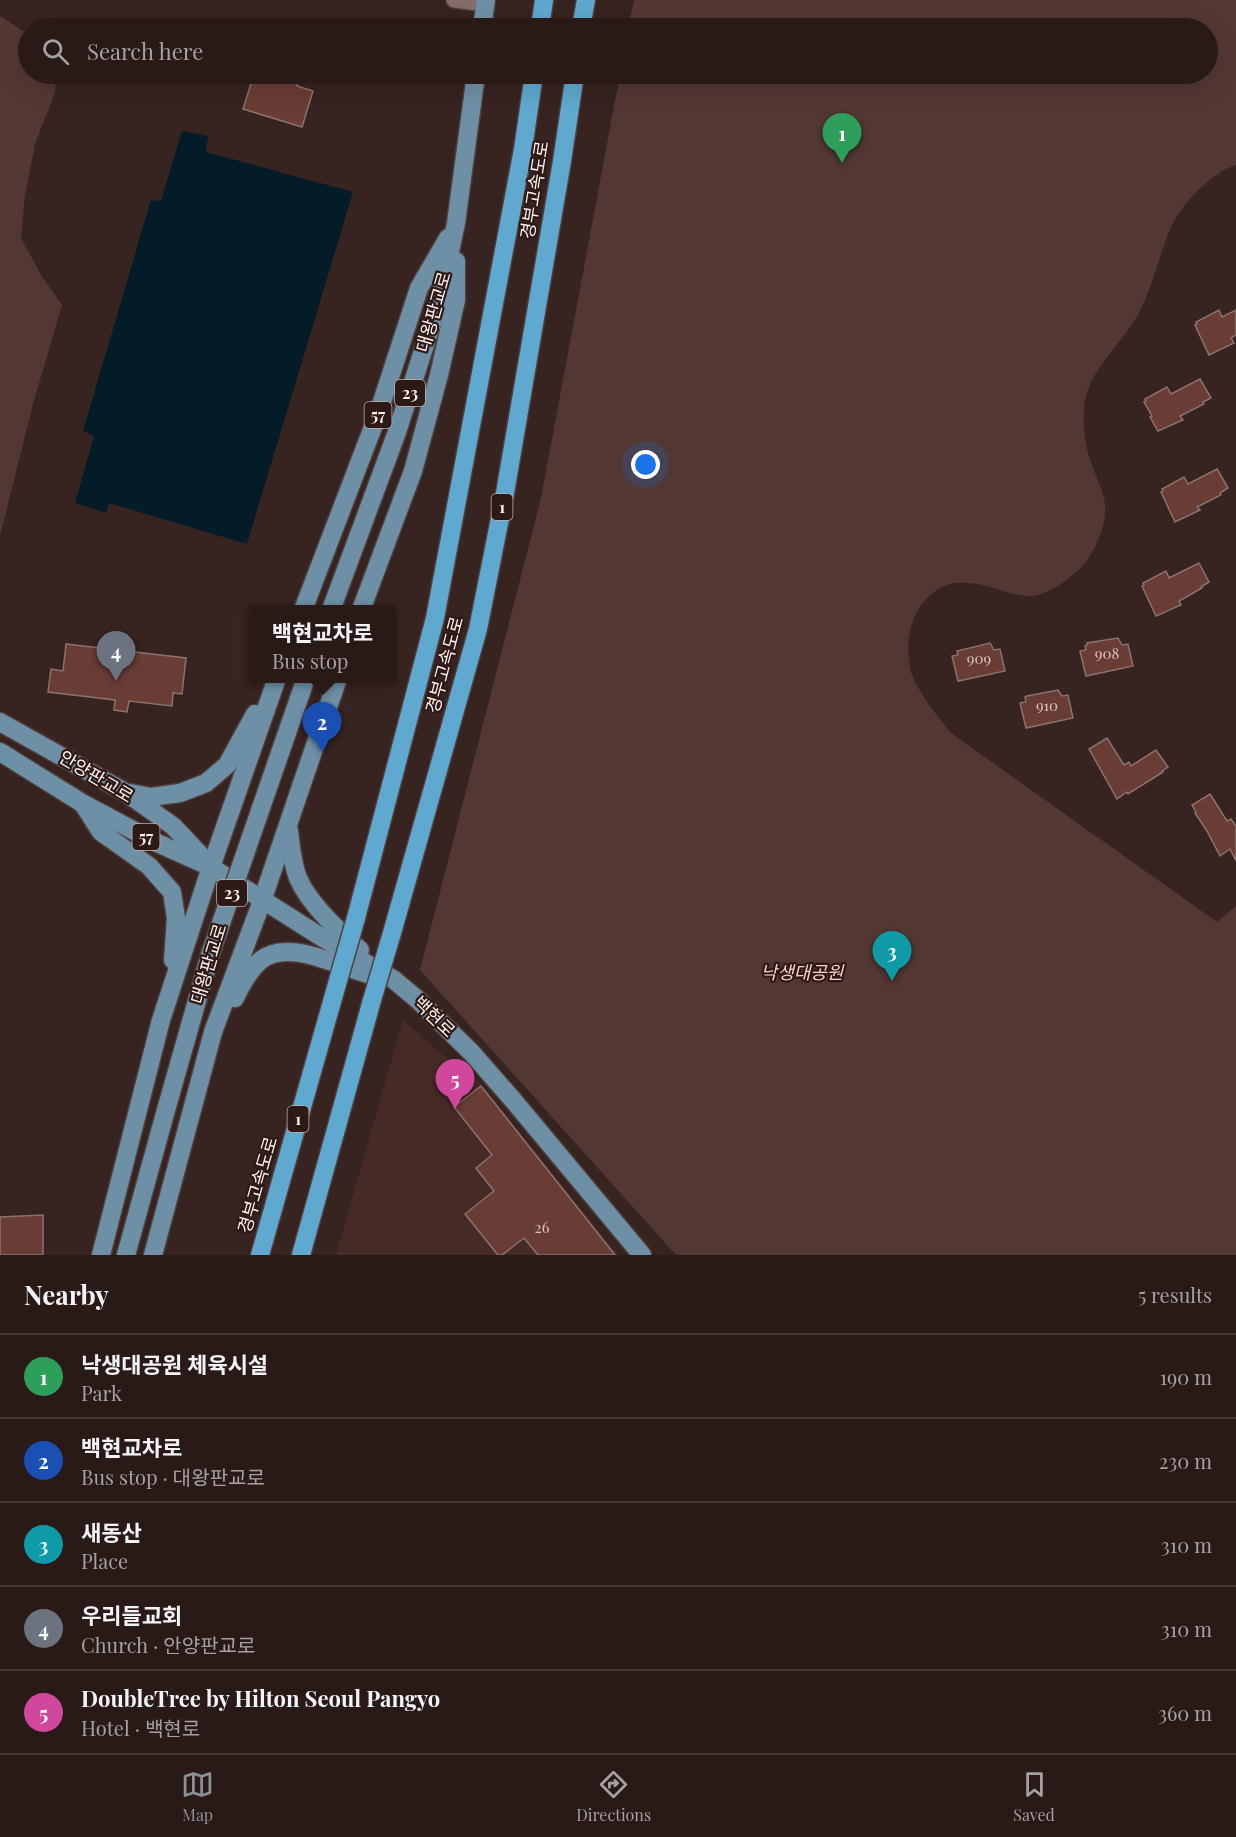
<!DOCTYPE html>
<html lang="en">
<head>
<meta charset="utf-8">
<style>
	:root { --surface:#291a18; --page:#352725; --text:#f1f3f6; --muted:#a5a1a2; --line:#453837; --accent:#8c9099 }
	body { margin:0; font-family:"Playfair Display","Noto Sans KR",serif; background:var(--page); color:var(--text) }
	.you { position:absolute; left:646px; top:465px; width:21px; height:21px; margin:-15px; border:4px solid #fff; border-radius:50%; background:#1a73e8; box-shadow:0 0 0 9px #1a73e833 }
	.badge { display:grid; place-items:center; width:39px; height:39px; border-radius:50%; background:var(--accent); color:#fff; font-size:20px; font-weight:700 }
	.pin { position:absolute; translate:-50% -50px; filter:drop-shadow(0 2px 3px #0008) }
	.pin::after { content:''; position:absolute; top:32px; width:21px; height:18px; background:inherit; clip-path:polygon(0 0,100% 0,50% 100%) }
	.popup { position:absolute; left:249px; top:605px; width:147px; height:78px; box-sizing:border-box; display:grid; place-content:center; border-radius:0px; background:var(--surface); filter:drop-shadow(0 2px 4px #0005); font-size:20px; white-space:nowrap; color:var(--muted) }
	.popup b { font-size:22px; color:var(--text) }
	.popup::after { content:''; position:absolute; left:50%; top:100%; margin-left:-12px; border:12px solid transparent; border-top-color:var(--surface) }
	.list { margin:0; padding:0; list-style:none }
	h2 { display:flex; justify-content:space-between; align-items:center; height:78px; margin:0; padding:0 24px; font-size:26px }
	h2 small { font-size:20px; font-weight:400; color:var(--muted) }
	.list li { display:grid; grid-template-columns:39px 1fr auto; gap:18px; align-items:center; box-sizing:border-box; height:84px; padding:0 24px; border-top:2px solid var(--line) }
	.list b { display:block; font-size:22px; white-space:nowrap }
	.list p { margin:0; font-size:20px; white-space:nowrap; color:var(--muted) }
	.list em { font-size:20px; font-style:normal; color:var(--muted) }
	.icon { flex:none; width:33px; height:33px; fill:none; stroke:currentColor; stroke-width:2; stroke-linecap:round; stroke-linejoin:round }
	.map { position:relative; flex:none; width:1236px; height:1255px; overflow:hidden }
	.search { position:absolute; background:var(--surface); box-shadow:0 6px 24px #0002; left:18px; right:18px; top:18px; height:66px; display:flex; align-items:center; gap:15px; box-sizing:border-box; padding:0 21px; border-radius:33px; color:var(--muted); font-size:22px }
	.sheet { height:498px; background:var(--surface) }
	nav { display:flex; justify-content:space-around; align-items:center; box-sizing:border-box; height:84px; border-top:2px solid var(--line); background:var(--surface); font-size:16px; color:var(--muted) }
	nav a { display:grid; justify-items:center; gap:3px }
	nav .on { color:var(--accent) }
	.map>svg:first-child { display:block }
	.built { fill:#462a26 }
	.green { fill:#533733 }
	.water { fill:#031c28 }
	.building { fill:#693c35; stroke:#8b726e; stroke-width:1.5 }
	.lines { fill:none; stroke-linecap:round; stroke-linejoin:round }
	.minor-casing { stroke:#503e3c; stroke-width:18 }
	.major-casing { stroke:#503e3c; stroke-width:21 }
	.highway-casing { stroke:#503e3c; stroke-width:21 }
	.minor { stroke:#856d69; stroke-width:15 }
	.major { stroke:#6e90a6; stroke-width:18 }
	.highway { stroke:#5fa8cf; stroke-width:18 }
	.major-bridge-casing { stroke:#503e3c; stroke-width:21; stroke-linecap:butt }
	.highway-bridge-casing { stroke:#503e3c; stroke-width:21; stroke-linecap:butt }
	.major-bridge { stroke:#6e90a6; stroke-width:18 }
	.highway-bridge { stroke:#5fa8cf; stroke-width:18 }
	.labels { text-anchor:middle; stroke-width:4.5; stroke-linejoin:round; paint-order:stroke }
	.number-label { font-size:15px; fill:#dac3c0 }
	.shield { fill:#2d1a17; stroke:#c0b0ae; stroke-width:1.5 }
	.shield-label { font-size:16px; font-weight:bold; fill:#fff0ee }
	.street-label { font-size:18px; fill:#fff0ee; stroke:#2d1a17 }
	.park-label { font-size:18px; font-style:italic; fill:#ffcec6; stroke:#2d1a17 }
</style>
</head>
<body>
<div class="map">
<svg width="1236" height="1255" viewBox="0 0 1236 1255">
	<rect width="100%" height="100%" fill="#372320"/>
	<path class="built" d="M 403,1020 L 443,1055 L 475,1077 L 618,1255 L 336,1255 Z"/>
	<g class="green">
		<path d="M 634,0 L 1236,0 L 1236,165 C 1211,173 1180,205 1170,230 C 1159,256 1153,285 1140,311 C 1123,344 1087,370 1084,408 C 1083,423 1084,438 1088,453 C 1097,485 1114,500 1100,535 C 1097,542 1094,550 1090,556 C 1079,573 1048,598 1027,596 C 1001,594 974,576 947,585 C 917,596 905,630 909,660 C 910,665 910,672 913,677 C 922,698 937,715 951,733 L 1217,922 L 1236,906 L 1236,1255 L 676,1255 L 420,970 L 541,498 L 620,74 L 1208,74 L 1208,28 L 628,28 Z"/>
		<path d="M 0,16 L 28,34 L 28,74 L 56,74 L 55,93 L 35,144 L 25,196 L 21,238 L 41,275 L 62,305 L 33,404 L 0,536 Z"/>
	</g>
	<path class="water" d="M 182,131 L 208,136 L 206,152 L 353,192 L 247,544 L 109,503 L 106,513 L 75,503 L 94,436 L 83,431 L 151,200 L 161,201 Z"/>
	<g class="building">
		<path d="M 254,74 L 300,74 L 297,86 L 313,91 L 302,127 L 243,109 Z"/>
		<path d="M 1219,310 L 1222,317 L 1236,310 L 1236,335 L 1231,338 L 1234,343 L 1209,355 L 1195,325 L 1197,324 L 1196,322 Z"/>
		<path d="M 1200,379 L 1211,398 L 1203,402 L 1204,404 L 1180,416 L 1183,420 L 1158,431 L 1150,417 L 1152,416 L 1144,402 L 1146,401 L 1145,399 L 1167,387 L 1171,394 Z"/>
		<path d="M 1217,469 L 1228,488 L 1220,493 L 1221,495 L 1197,507 L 1200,510 L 1175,522 L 1161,492 L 1163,491 L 1162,489 L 1184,477 L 1188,484 Z"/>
		<path d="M 1199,563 L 1209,582 L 1201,587 L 1202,588 L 1179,601 L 1181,605 L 1156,616 L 1142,586 L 1144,585 L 1143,583 L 1166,571 L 1169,578 Z"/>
		<path d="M 1118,638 L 1122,645 L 1128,644 L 1133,666 L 1086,676 L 1080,651 L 1086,650 L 1085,646 L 1087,645 L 1087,643 Z"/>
		<path d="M 990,643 L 994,650 L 1000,649 L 1005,671 L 958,681 L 952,656 L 958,655 L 957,651 Z"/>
		<path d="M 66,644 L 186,658 L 182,694 L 173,693 L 172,706 L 129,701 L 127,712 L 114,710 L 115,700 L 48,692 L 51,669 L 63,671 Z"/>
		<path d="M 1058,690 L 1062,696 L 1068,695 L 1073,718 L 1026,728 L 1020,703 L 1026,702 L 1025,697 L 1027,696 Z"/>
		<path d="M 1107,738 L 1124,765 L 1129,762 L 1131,766 L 1156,750 L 1168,767 L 1162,771 L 1163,772 L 1128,794 L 1127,792 L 1117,799 L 1089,749 Z"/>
		<path d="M 1210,794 L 1227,821 L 1231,819 L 1236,826 L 1236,861 L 1230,849 L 1220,856 L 1207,831 L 1195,813 L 1196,812 L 1192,805 Z"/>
		<path d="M 481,1086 L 615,1255 L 538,1255 L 524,1238 L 502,1255 L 498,1255 L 465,1214 L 494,1191 L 476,1168 L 492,1155 L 454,1107 Z"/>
		<path d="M 43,1215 L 43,1255 L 0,1255 L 0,1217 Z"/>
	</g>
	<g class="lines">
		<g class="minor-casing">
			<path id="minor" d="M 454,0 L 486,4"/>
		</g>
		<g class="major-casing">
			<g id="major">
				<path d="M 482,28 L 486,0"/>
				<path d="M 303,610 L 378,414 L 419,288 L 448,238"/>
				<path d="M 331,610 L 397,432 L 441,295 L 456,223 L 476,74"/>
				<path d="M 361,610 L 413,471 L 439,375 L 456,300 L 456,261"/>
				<path d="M 0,722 L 125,792 L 173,826 L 206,861"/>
				<path d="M 0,752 L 82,803 L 155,842 L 211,867 L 318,935 L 393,979 L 418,1000 L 471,1052 L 513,1100 L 642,1255"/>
				<path d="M 130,793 L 151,797 L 180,793 L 206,783 L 227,765 L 255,714"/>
				<path d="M 83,804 L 101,832 L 149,866 L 172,892 L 176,918 L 173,960"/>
				<path d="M 289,831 C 291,847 292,863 298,878 C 309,904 339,931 360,950"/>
				<path d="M 235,998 C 241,985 249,970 261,960 C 290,937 344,970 376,976"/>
				<path d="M 101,1255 L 161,1020 L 211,867 L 277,678"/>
				<path d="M 126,1255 L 166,1110"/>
				<path d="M 153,1255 L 213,1032 L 262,901 L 338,678"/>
			</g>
		</g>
		<g class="highway-casing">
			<g id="highway">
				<path d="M 540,28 L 544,0"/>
				<path d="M 581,28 L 586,0"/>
				<path d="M 356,918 L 435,618 L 523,149 L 534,74"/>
				<path d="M 392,933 L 478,629 L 505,493 L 562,161 L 575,74"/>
				<path d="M 260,1255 L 337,984"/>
				<path d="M 301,1255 L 372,1000"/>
			</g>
		</g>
		<use href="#minor" class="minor"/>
		<use href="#major" class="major"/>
		<use href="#highway" class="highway"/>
		<g class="major-bridge-casing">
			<path id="major-bridge" d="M 166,1110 L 210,955 L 306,678"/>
		</g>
		<g class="highway-bridge-casing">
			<g id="highway-bridge">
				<path d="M 337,984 L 356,918"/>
				<path d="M 372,1000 L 392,933"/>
			</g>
		</g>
		<use href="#major-bridge" class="major-bridge"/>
		<use href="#highway-bridge" class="highway-bridge"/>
	</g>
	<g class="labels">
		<g class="number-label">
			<text x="1107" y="659">908</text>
			<text x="979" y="664">909</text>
			<text x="1047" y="711">910</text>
			<text x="542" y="1233">26</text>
		</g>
		<g class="shield">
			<rect x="395" y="380" width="30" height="26" rx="4.5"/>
			<rect x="364.5" y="402" width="27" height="26" rx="4.5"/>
			<rect x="491.5" y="494" width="21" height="26" rx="4.5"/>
			<rect x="132.5" y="824" width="27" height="26" rx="4.5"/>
			<rect x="217" y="880" width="30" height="26" rx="4.5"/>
			<rect x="287.5" y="1106" width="21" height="26" rx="4.5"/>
		</g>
		<g class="shield-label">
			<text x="410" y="399">23</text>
			<text x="378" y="421">57</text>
			<text x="502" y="513">1</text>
			<text x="146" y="843">57</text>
			<text x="232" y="899">23</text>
			<text x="298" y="1125">1</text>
		</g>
		<g class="street-label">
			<text transform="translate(535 190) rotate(-81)" y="6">경부고속도로</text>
			<text transform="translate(434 312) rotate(-74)" y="6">대왕판교로</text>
			<text transform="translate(445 665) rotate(-75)" y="6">경부고속도로</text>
			<text transform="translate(96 777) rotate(31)" y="6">안양판교로</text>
			<text transform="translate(209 964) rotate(-73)" y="6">대왕판교로</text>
			<text transform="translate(434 1017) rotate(44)" y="6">백현로</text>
			<text transform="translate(258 1185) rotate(-74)" y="6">경부고속도로</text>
		</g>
		<g class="park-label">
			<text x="802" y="979">낙생대공원</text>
		</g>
	</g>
</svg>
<div class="you"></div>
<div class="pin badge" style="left:842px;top:163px;background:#2e9e5b">1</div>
<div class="pin badge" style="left:322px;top:752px;background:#1a4fb4">2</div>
<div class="popup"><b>백현교차로</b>Bus stop</div>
<div class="pin badge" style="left:892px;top:981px;background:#0f9aa8">3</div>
<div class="pin badge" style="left:116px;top:681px;background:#6b7280">4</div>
<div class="pin badge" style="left:455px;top:1109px;background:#d1479c">5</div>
<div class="search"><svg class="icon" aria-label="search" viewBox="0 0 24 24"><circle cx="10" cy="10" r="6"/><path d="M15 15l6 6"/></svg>Search here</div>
</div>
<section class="sheet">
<h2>Nearby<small>5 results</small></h2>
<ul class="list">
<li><span class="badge" style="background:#2e9e5b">1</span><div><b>낙생대공원 체육시설</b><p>Park</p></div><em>190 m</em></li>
<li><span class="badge" style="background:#1a4fb4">2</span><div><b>백현교차로</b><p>Bus stop · 대왕판교로</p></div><em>230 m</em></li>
<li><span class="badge" style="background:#0f9aa8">3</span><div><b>새동산</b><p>Place</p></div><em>310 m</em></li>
<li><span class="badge" style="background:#6b7280">4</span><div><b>우리들교회</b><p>Church · 안양판교로</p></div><em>310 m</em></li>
<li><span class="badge" style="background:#d1479c">5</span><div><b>DoubleTree by Hilton Seoul Pangyo</b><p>Hotel · 백현로</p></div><em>360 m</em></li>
</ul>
</section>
<nav>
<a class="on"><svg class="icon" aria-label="map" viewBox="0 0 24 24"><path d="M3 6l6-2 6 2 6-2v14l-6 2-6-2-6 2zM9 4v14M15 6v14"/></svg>Map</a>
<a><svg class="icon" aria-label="directions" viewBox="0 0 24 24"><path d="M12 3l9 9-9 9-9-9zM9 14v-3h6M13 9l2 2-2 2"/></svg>Directions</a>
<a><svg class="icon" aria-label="saved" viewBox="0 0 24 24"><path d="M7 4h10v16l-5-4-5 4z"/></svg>Saved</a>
</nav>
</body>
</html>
